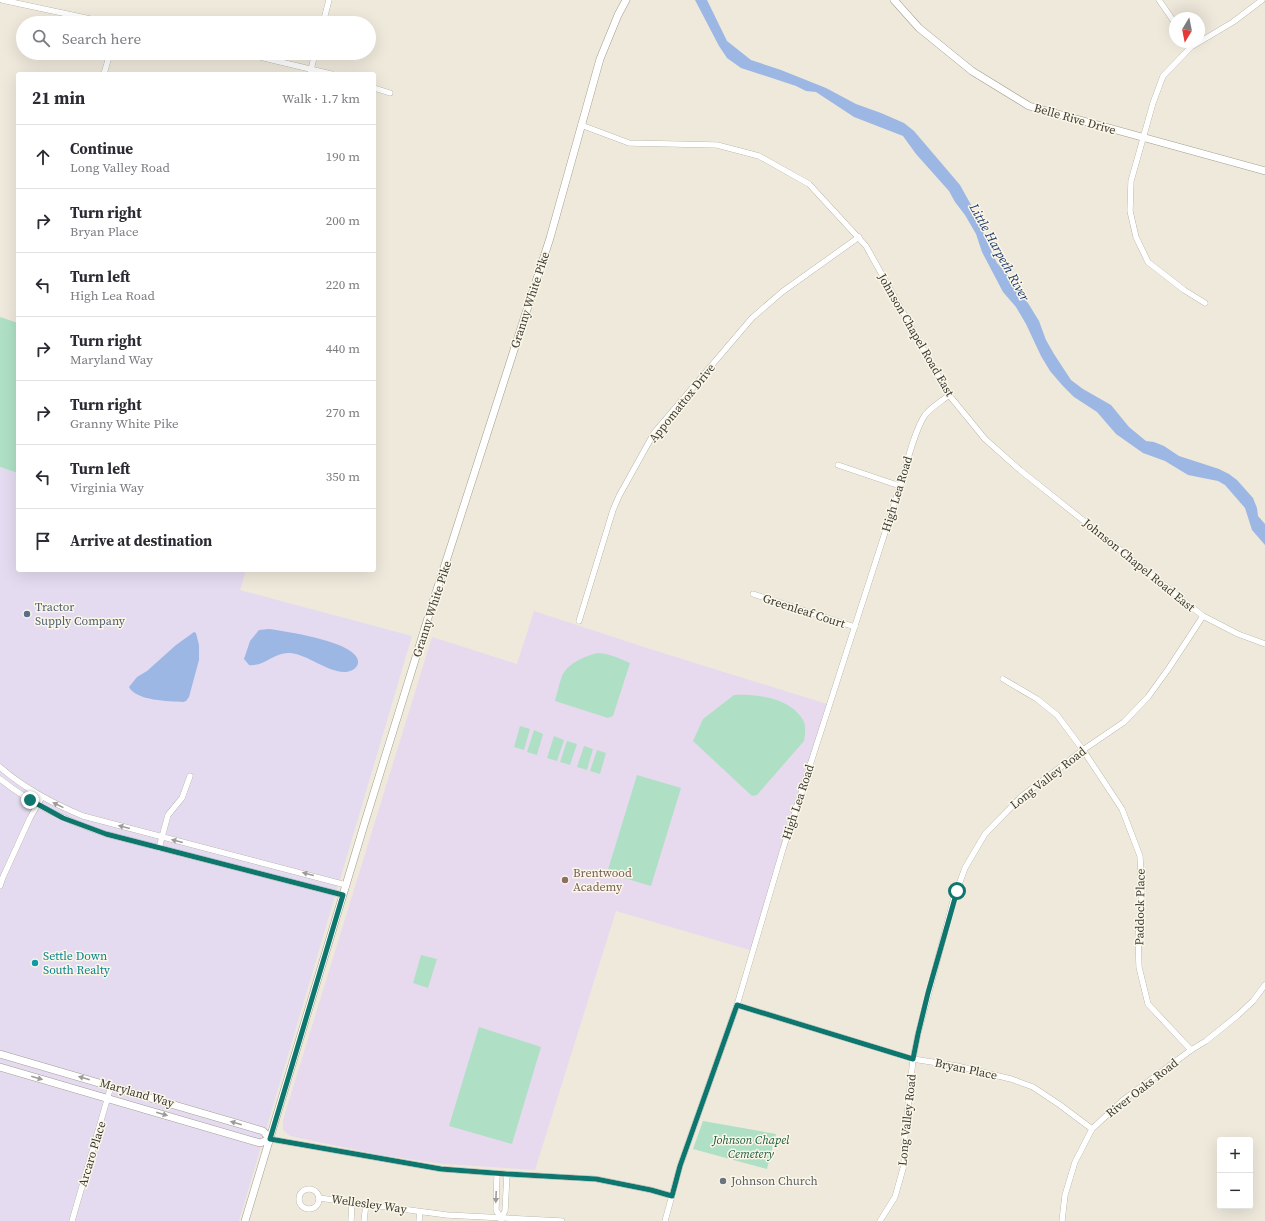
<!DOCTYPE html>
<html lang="en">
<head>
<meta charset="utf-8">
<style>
	:root { --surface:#fff; --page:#f2f2f3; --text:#2b2b33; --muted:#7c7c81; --line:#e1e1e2 }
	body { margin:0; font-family:"Source Serif 4",serif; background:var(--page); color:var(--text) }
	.controls { position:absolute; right:12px; bottom:12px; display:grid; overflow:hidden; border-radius:4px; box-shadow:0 4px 16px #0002 }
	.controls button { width:36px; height:36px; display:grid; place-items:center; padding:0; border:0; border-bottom:1px solid var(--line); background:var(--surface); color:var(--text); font:20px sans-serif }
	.compass { position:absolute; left:1169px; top:12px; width:36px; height:36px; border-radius:50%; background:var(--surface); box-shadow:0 4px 16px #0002; rotate:190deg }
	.stop { position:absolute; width:12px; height:12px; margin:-9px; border:3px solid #0f766e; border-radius:50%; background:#fff }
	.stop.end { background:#0f766e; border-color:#fff; box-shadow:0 1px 4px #0008 }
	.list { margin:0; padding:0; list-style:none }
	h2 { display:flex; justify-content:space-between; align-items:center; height:52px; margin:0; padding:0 16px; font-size:17px }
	h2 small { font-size:13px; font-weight:400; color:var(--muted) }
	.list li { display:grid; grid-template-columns:26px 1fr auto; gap:12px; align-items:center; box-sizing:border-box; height:64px; padding:0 16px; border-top:1px solid var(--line) }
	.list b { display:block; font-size:15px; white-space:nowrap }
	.list p { margin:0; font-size:13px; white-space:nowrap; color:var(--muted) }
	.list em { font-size:13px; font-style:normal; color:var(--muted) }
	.icon { flex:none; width:22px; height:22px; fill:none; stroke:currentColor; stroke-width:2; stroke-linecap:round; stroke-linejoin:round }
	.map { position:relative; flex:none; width:1265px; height:1221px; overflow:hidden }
	.search { position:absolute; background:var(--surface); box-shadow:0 4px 16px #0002; left:16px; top:16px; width:360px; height:44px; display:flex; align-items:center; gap:10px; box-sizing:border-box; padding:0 14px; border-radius:22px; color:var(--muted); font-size:15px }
	.panel { position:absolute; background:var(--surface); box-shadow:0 4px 16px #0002; left:16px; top:72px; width:360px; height:500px; border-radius:4px }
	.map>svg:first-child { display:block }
	.commercial { fill:#e4dbf0 }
	.education { fill:#e7daee }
	.green { fill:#afe0c5 }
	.water { fill:#9db7e4 }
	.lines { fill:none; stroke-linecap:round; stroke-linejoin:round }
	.street-casing { stroke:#a29d90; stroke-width:6 }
	.secondary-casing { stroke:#a29d90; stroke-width:8 }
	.street { stroke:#fff; stroke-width:5.5 }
	.secondary { stroke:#fff; stroke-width:7 }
	.oneway { fill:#9d9c9a }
	.route { stroke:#0f766e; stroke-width:5 }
	.service-dot { fill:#5c6f8a; stroke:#fbf7e8; stroke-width:1.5 }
	.education-dot { fill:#8d6e63; stroke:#fbf7e8; stroke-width:1.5 }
	.culture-dot { fill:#0f9aa8; stroke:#fbf7e8; stroke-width:1.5 }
	.worship-dot { fill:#6b7280; stroke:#fbf7e8; stroke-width:1.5 }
	.labels { text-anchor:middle; stroke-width:3; stroke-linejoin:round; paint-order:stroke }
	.street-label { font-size:12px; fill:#3b3934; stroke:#fbf7e8 }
	.service-label { font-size:12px; fill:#4e5e75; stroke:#fbf7e8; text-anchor:start }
	.education-label { font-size:12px; fill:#785e54; stroke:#fbf7e8; text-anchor:start }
	.culture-label { font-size:12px; fill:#0d838f; stroke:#fbf7e8; text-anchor:start }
	.park-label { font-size:12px; font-style:italic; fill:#1a5b3f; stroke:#fbf7e8 }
	.worship-label { font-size:12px; fill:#5b616d; stroke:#fbf7e8; text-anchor:start }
	.water-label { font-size:13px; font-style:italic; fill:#1a366d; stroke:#fbf7e8 }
</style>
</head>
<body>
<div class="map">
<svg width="1265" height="1221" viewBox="0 0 1265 1221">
	<rect width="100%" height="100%" fill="#eee9db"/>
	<path class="commercial" d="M 0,467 L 18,473 L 18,570 L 246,570 L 240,590 L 412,636 L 239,1221 L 0,1221 Z"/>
	<path class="education" d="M 534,611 L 650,649 L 827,704 L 753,951 L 616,911 L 535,1170 L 443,1164 L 380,1155 L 290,1136 L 283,1130 L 283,1120 L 432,637 L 517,664 Z"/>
	<g class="green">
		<path d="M 0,317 L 18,323 L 18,473 L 0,467 Z"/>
		<path d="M 598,653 C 610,654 619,658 630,663 L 613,716 L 608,718 L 555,701 C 557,693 559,684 562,676 C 568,663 585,656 598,653 Z"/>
		<path d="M 734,695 C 758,694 792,698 804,722 C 806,728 805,735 804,741 L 757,795 L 752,796 L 693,741 L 703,719 Z"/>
		<path d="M 520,726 L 530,729 L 524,750 L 514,747 Z"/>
		<path d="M 534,730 L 543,734 L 537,755 L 527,752 Z"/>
		<path d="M 554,736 L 564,740 L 557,761 L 547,758 Z"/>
		<path d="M 567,741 L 577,744 L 570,765 L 560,762 Z"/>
		<path d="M 584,746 L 593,749 L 587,770 L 577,767 Z"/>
		<path d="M 597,750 L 606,753 L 600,774 L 590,771 Z"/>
		<path d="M 637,775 L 681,788 L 651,886 L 607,873 Z"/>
		<path d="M 421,955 L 437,959 L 428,988 L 413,983 Z"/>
		<path d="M 479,1027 L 541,1047 L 512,1144 L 449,1126 Z"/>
		<path d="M 703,1121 L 776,1134 L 767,1169 L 693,1149 Z"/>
	</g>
	<g class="water">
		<path d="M 695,0 L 707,0 L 727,41 L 751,60 L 781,70 L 826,88 L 856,104 L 881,113 L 904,123 L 914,131 L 960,185 L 975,212 L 988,244 L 997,263 L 1009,276 L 1017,291 L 1028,303 L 1039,321 L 1046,340 L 1054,354 L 1071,380 L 1083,389 L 1111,405 L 1129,427 L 1146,441 L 1154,442 L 1164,446 L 1179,456 L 1219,469 L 1229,474 L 1237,480 L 1253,498 L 1257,508 L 1258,516 L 1265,524 L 1265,545 L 1252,530 L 1245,508 L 1225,485 L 1218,481 L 1188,475 L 1165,461 L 1143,453 L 1116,434 L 1097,412 L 1074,397 L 1062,385 L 1050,371 L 1041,356 L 1026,324 L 1016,307 L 1003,292 L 982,252 L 976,234 L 965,215 L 955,202 L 949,191 L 916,154 L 903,136 L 854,117 L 816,92 L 806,91 L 796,86 L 741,68 L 727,58 L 719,46 Z"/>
		<path d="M 269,629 C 289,632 342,640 355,655 C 363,664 354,672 344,672 C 325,671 309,655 290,653 C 274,652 264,667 249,665 L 244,659 L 250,641 L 259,630 Z"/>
		<path d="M 194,632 L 196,633 L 199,645 L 199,660 L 189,697 L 186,701 L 183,702 C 169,701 136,701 129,687 L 137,677 L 147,671 L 176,645 Z"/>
	</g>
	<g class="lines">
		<g class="street-casing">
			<g id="street">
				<path d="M 2,0 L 109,23"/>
				<path d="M 1159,0 L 1175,23"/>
				<path d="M 323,23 L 329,0"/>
				<path d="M 243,53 L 331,74"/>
				<path d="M 104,74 L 110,53"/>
				<path d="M 310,74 L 315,53"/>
				<path d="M 374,88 L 390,93"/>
				<path d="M 581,125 L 629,143 L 717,145 L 759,156 L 809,184 L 866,246 L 949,395 L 985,439 L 1020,470 L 1203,616 L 1238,634 L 1265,644"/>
				<path d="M 1205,303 L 1184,290 L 1148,262 L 1136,237 L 1130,211 L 1131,181 L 1153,103 L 1163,76 L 1191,47 L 1233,22 L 1262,0"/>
				<path d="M 838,465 L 900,486"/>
				<path d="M 753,594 L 855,627"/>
				<path d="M 579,621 L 613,510 L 619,496 L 654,433 L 752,318 L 782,292 L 859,237"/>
				<path d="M 1003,679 L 1037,699 L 1057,715 L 1083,750 L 1122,809 L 1140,856 L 1142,903 L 1138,936 L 1139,967 L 1148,1004 L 1191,1050"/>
				<path d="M 0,767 C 25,789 52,803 83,816 L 346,885"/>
				<path d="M 0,779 C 34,806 65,820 106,834 L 343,895"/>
				<path d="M 159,848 L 168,815 L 182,798 L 190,776"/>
				<path d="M 0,886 L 3,877 L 30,818 L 42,797"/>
				<path d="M 737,1005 L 913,1059 L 957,1066 L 1011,1079 L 1033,1087 L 1060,1105 L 1092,1129"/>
				<path d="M 270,1139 L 441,1169 L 507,1174 L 596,1179 L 651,1190 L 672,1196"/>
				<path d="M 497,1174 L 496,1210 L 501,1218"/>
				<circle cx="309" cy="1199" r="10"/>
				<path d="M 319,1198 L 447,1215 L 562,1221"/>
				<path d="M 72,1221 L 111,1086"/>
				<path d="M 351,1221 L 352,1202"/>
				<path d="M 364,1221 L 366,1203"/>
				<path d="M 419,1221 L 420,1212"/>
				<path d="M 501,1221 L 501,1218 L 505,1211 L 507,1174"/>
				<path d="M 665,1221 L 680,1166 L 737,1005 L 783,849 L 900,486 C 906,467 914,431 925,415 C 931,407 942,401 949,395"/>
				<path d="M 880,1221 L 895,1197 L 904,1165 L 905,1136 L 913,1059 L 918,1034 L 953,901 L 965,868 L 985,834 L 1021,797 L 1083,750 L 1124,722 L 1148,697 L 1169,668 L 1203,616"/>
				<path d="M 1062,1221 L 1065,1195 L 1075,1162 L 1092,1129 L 1122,1101 L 1191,1050 L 1206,1041 L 1238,1015 L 1253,1001 L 1265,985"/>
			</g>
		</g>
		<g class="secondary-casing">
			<g id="secondary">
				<path d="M 894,0 L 919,28 L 972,71 L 1029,106 L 1265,171"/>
				<path d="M 0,1054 L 263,1131 L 270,1139"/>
				<path d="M 0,1067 L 260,1143 L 270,1139"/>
				<path d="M 245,1221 L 364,825 L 432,605 L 550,238 L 600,59 L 618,15 L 626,0"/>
			</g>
		</g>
		<use href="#street" class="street"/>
		<use href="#secondary" class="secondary"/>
	</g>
	<defs><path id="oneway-solid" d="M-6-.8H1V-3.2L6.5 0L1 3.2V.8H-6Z"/></defs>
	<g class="oneway">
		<use href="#oneway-solid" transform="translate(58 805) rotate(-154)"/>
		<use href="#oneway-solid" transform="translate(124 827) rotate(-165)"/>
		<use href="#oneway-solid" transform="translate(177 841) rotate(-166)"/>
		<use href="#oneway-solid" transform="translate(308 874) rotate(-165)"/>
		<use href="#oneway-solid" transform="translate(37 1078) rotate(16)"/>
		<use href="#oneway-solid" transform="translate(84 1078) rotate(-164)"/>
		<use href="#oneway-solid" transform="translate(162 1114) rotate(16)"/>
		<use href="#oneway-solid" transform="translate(236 1123) rotate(-164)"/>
		<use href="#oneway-solid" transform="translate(496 1197) rotate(92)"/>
	</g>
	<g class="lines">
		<path class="route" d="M 30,800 L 63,818 L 106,834 L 343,895 L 270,1139 L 441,1169 L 507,1174 L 596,1179 L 651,1190 L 672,1196 L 680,1166 L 737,1005 L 913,1059 L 918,1034 L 928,993 L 957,891"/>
	</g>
	<circle class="service-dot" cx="27" cy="614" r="4"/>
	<circle class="education-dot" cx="565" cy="880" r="4"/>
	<circle class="culture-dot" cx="35" cy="963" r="4"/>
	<circle class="worship-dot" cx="723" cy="1181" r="4"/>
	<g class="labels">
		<g class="street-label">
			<text transform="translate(1075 119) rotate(16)" y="4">Belle Rive Drive</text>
			<text transform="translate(530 300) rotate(-72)" y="4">Granny White Pike</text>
			<text transform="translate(916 335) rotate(60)" y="4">Johnson Chapel Road East</text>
			<text transform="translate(682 403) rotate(-51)" y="4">Appomattox Drive</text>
			<text transform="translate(897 494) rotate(-73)" y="4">High Lea Road</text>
			<text transform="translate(1139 565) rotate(39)" y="4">Johnson Chapel Road East</text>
			<text transform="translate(432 609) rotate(-72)" y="4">Granny White Pike</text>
			<text transform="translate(804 611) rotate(18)" y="4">Greenleaf Court</text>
			<text transform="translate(1048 778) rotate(-38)" y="4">Long Valley Road</text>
			<text transform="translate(798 802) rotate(-72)" y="4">High Lea Road</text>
			<text transform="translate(1140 907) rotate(-89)" y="4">Paddock Place</text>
			<text transform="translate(966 1069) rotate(12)" y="4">Bryan Place</text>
			<text transform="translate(1142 1088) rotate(-38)" y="4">River Oaks Road</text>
			<text transform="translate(137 1093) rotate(16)" y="4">Maryland Way</text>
			<text transform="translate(907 1120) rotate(-84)" y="4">Long Valley Road</text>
			<text transform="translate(92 1154) rotate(-73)" y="4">Arcaro Place</text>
			<text transform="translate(369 1204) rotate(8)" y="4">Wellesley Way</text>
		</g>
		<g class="service-label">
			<text x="35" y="611">Tractor<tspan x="35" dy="14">Supply Company</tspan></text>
		</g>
		<g class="education-label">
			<text x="573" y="877">Brentwood<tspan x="573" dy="14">Academy</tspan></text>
		</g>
		<g class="culture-label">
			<text x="43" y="960">Settle Down<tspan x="43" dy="14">South Realty</tspan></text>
		</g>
		<g class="park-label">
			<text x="751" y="1144">Johnson Chapel<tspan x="751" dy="14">Cemetery</tspan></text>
		</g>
		<g class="worship-label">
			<text x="731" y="1185">Johnson Church</text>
		</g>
		<g class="water-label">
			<text transform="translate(1000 252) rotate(61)" y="5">Little Harpeth River</text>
		</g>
	</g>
</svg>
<div class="controls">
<button>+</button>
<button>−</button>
</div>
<svg class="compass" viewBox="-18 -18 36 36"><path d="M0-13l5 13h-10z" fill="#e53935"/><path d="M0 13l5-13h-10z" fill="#7c7c81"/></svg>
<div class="stop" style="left:957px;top:891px"></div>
<div class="stop end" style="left:30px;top:800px"></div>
<div class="search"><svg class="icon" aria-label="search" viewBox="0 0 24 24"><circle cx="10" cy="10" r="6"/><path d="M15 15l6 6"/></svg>Search here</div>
<section class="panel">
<h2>21 min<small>Walk · 1.7 km</small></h2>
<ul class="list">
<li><svg class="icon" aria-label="ahead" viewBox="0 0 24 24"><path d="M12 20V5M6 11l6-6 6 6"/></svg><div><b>Continue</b><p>Long Valley Road</p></div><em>190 m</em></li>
<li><svg class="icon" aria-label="right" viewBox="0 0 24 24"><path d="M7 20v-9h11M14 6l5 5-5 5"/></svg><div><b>Turn right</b><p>Bryan Place</p></div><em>200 m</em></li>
<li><svg class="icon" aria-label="left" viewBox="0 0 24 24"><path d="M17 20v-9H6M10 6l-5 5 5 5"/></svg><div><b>Turn left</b><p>High Lea Road</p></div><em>220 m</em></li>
<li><svg class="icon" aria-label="right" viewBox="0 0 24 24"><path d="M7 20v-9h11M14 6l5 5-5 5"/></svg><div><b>Turn right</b><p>Maryland Way</p></div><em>440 m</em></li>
<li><svg class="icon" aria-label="right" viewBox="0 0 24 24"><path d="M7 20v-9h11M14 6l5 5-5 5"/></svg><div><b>Turn right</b><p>Granny White Pike</p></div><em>270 m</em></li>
<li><svg class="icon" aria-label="left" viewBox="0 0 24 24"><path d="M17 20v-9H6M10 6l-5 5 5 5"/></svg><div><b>Turn left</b><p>Virginia Way</p></div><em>350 m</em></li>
<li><svg class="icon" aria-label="arrive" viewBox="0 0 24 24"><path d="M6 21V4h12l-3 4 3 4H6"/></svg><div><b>Arrive at destination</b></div></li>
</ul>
</section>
</div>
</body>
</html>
